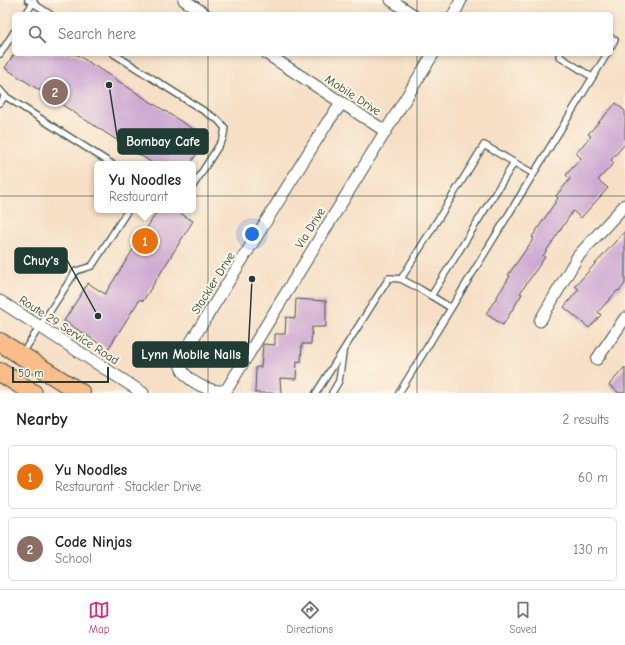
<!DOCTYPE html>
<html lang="en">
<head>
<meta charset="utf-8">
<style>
	:root { --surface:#fff; --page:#f2f2f2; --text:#222; --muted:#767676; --line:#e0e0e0; --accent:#db2777 }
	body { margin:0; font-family:"Comic Neue",sans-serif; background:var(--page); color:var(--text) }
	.scale { position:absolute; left:12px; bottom:10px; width:97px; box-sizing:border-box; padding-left:4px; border:2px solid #1f3d34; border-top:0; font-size:11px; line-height:14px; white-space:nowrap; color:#1f3d34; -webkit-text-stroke:3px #fcf5e5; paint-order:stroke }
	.you { position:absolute; left:252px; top:234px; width:14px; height:14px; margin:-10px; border:3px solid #fff; border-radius:50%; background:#1a73e8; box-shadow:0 0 0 6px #1a73e833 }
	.badge { display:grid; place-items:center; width:26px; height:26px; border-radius:50%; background:var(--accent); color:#fff; font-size:13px; font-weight:700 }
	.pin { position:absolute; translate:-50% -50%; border:2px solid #fff; box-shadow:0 1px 4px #0006 }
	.popup { position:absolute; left:94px; top:161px; width:102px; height:52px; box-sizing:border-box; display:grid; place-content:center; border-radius:6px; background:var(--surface); filter:drop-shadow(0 1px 3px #0005); font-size:13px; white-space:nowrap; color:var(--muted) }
	.popup b { font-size:15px; color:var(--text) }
	.popup::after { content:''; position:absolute; left:50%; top:100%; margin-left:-8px; border:8px solid transparent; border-top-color:var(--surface) }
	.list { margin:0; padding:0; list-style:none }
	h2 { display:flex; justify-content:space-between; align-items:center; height:52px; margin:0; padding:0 16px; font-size:17px }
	h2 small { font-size:13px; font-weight:400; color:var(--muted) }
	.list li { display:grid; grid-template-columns:26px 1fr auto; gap:12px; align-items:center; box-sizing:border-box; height:64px; margin:0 8px 8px; padding:0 8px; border:1px solid var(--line); border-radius:6px }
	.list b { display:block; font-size:15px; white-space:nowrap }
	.list p { margin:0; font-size:13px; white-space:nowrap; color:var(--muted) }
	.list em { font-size:13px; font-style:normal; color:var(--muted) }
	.icon { flex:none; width:22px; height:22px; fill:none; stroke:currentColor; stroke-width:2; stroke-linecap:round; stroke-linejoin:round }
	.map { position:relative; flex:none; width:625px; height:393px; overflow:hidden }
	.search { position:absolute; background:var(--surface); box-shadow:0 2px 6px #0003; left:12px; right:12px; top:12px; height:44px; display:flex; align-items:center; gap:10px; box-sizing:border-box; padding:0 14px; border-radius:6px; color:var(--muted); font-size:15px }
	.sheet { height:196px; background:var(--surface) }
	nav { display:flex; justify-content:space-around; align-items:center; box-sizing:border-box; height:56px; border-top:1px solid var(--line); background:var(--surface); font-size:11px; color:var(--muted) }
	nav a { display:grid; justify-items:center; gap:2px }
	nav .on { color:var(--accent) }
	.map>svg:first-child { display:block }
	.building { fill:#cda9d3 }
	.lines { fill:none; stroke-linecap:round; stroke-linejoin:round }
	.lane-casing { stroke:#3f554a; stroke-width:8 }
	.street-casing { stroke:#3f554a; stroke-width:13 }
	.primary-casing { stroke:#3f554a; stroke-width:20 }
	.lane { stroke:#fff; stroke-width:5.5 }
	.street { stroke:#fff; stroke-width:11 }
	.primary { stroke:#f8bd89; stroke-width:18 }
	.grid { fill:none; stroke:#1f3d34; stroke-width:1; stroke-opacity:0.55 }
	.labels { text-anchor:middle; stroke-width:4; stroke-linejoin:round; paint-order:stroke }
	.street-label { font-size:12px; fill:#1f3d34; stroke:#fcf5e5 }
	.leader { fill:none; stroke:#1f3d34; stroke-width:1.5 }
	.callout-dot { fill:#1f3d34; stroke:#fcf5e5; stroke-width:1.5 }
	.callout { fill:#1f3d34; stroke:#1f3d34; stroke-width:1.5 }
	.callout-label { font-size:13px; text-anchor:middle; font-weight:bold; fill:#fff }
</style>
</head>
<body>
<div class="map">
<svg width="625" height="393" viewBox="0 0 625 393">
	<rect width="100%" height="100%" fill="#fcf5e5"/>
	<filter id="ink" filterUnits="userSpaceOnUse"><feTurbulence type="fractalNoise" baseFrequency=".025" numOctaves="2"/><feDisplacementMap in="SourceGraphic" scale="8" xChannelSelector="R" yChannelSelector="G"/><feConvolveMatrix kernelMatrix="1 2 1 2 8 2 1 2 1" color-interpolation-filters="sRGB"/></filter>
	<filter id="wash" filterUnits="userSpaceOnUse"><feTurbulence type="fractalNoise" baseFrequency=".012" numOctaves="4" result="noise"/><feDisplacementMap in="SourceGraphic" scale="16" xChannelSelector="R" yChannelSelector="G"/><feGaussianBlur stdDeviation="0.9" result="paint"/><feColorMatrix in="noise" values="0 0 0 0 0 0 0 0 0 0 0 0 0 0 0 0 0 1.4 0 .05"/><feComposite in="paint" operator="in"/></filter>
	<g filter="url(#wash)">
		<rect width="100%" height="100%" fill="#f6dfc5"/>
		<g id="blocks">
			<g class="building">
				<path d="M 14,54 L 76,54 L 207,138 L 190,164 L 154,164 L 5,68 Z"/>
				<path d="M 616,103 L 625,111 L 625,144 L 611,160 L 614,163 L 598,180 L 608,188 L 581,218 L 573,211 L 543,256 L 545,257 L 520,293 L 522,294 L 503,325 L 486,314 L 510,276 L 508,275 L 534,238 L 532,237 L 558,198 L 556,196 L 570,179 L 566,175 L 581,158 L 576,153 L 591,136 L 588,134 Z"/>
				<path d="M 158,210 L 175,210 L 193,221 L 143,301 L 140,299 L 108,349 L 64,321 L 88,283 L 105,294 Z"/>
				<path d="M 625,231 L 625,284 L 619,291 L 618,290 L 598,312 L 601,315 L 589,328 L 564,307 L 579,289 L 575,286 Z"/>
				<path d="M 296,299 L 326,301 L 326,327 L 312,327 L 311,344 L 302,344 L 301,362 L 297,361 L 296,379 L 280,378 L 281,393 L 255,393 L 256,367 L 261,367 L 263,344 L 275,345 L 275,334 L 285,334 L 286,317 L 295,318 Z"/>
				<path d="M 625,367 L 625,393 L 619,393 L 609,385 Z"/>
			</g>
		</g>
	</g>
	<g filter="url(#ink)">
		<use href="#blocks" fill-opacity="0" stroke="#3f554a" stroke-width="1"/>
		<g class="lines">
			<g class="lane-casing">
				<g id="lane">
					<path d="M 28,0 L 50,14"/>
					<path d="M 26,14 L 34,1"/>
					<path d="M 611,38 L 615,40 L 611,47"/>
					<path d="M 0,54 L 14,32"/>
					<path d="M 114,54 L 218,120 L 225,128 L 223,139 L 193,186"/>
					<path d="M 560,54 L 559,56 L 592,77"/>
					<path d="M 0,90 L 5,96"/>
					<path d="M 0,103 L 5,96 L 112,164"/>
					<path d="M 431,296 L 514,163"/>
					<path d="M 451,308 L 420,289 L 401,279 L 484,145 L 534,174"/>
					<path d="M 22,354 L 76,271 L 92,266 L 128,210"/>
					<path d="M 316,393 L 389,278 L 401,279"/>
					<path d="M 332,393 L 339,381 L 343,353"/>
					<path d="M 399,393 L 607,54"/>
				</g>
			</g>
			<g class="street-casing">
				<g id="street">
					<path d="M 184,0 L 205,14"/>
					<path d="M 391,0 L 412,14"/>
					<path d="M 454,14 L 461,0"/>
					<path d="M 267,54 L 385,131"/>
					<path d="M 342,103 L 327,123 L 181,358 C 175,375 206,392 221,391 C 223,391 225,390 227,389 L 433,54"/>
					<path d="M 0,301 L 143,393"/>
					<path d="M 540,321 L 578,256 L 625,205"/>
					<path d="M 597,359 L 625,318"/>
				</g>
			</g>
			<g class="primary-casing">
				<g id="primary">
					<path d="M 0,342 L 81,393"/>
					<path d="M 0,372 L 33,393"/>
				</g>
			</g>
			<use href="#lane" class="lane"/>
			<use href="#street" class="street"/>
			<use href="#primary" class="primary"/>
		</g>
	</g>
	<path class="grid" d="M 208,0 L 208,14M 417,0 L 417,14M 208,54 L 208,393M 417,54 L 417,393M 0,196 L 625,196"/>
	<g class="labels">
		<g class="street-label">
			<text transform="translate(353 95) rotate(33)" y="4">Mobile Drive</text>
			<text transform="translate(310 228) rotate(-58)" y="4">Via Drive</text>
			<text transform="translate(213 283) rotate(-58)" y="4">Stackler Drive</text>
			<text transform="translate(69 330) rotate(33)" y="4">Route 29 Service Road</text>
		</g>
	</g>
	<path class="leader" d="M109 85L118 142M98 316L67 260M252 279L248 355"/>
	<g class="callout-dot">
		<circle cx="109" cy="85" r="4"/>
		<circle cx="98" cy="316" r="4"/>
		<circle cx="252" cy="279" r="4"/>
	</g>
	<g class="callout">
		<rect x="118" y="129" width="90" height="25" rx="4"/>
		<rect x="15" y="248" width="52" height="25" rx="4"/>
		<rect x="133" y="342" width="115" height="25" rx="4"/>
	</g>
	<g class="callout-label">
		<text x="163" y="146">Bombay Cafe</text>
		<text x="41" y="265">Chuy's</text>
		<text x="191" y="359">Lynn Mobile Nails</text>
	</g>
</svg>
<div class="scale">50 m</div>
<div class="you"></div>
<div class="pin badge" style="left:145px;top:241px;background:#e8710a">1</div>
<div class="popup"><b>Yu Noodles</b>Restaurant</div>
<div class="pin badge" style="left:55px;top:92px;background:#8d6e63">2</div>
<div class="search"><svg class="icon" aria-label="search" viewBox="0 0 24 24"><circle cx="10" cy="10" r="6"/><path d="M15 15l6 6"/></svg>Search here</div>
</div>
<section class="sheet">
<h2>Nearby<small>2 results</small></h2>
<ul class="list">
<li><span class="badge" style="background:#e8710a">1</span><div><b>Yu Noodles</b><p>Restaurant · Stackler Drive</p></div><em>60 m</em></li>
<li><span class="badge" style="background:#8d6e63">2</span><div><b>Code Ninjas</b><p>School</p></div><em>130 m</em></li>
</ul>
</section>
<nav>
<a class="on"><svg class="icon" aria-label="map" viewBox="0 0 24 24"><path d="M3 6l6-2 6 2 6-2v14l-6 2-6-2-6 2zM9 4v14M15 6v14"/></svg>Map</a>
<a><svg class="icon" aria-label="directions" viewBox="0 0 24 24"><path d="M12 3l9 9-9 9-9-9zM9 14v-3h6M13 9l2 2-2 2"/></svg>Directions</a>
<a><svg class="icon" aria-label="saved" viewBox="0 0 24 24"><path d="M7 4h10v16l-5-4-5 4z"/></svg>Saved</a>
</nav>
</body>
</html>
